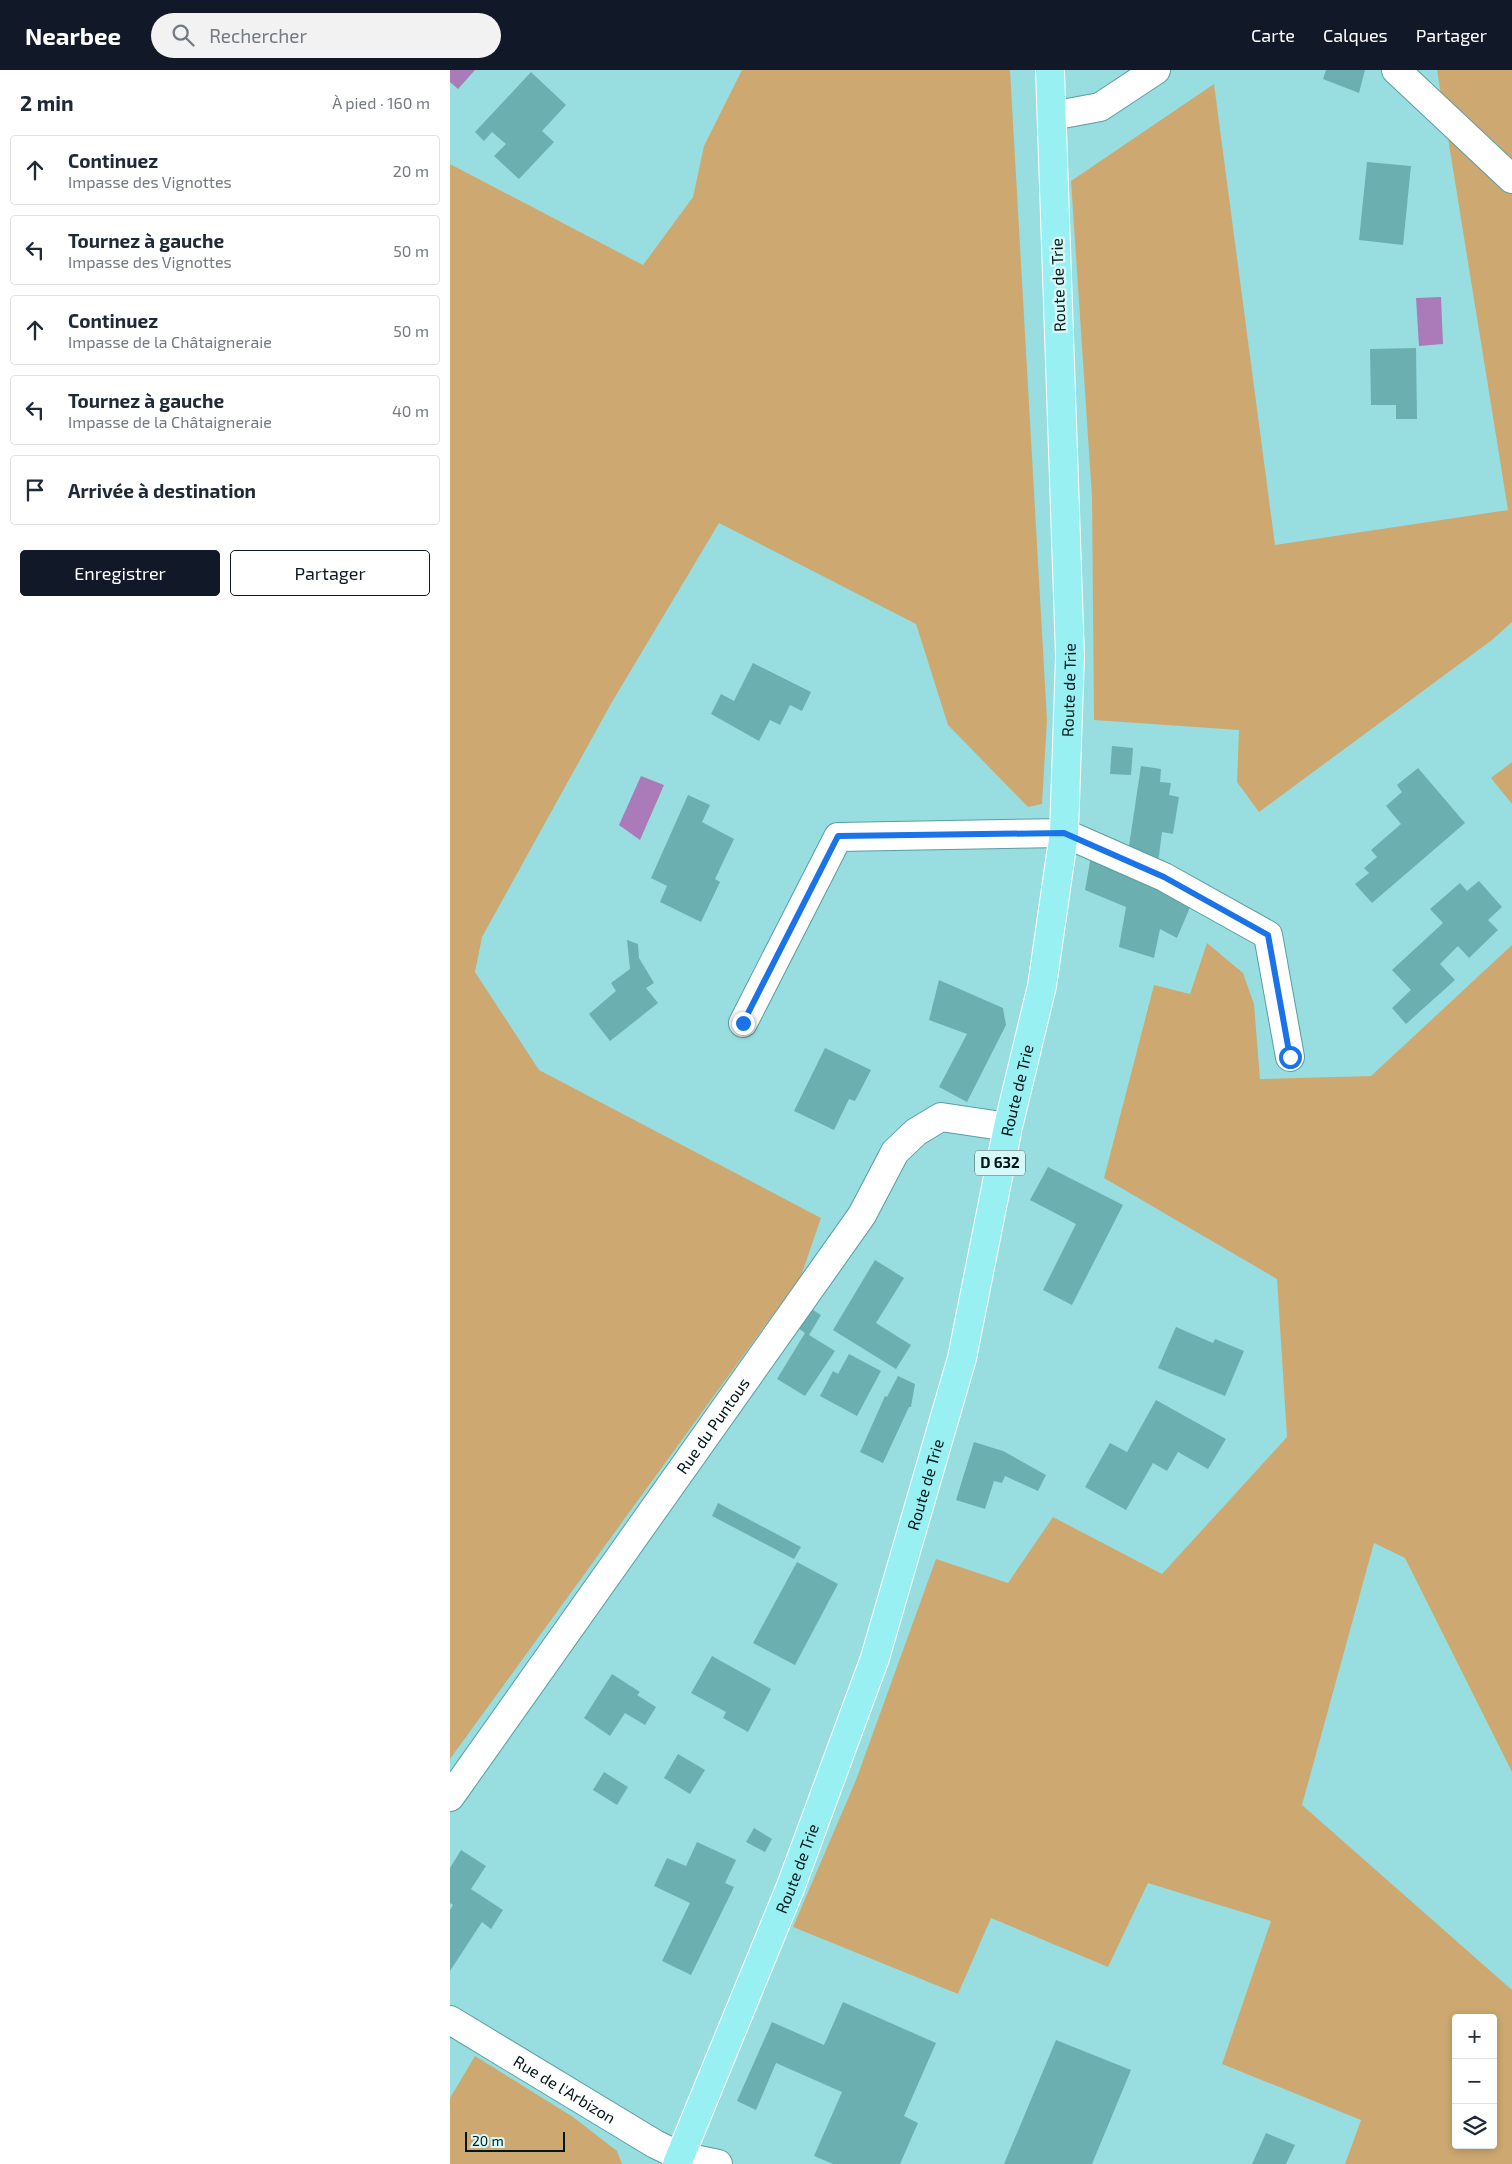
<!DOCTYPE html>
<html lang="fr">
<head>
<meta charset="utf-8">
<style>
	:root { --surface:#fff; --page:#f2f2f3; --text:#1f2937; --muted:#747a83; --line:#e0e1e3; --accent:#111827 }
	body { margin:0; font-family:"Exo 2",sans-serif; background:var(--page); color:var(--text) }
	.controls { position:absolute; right:15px; bottom:15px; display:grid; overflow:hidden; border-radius:5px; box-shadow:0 2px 8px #0003 }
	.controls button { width:45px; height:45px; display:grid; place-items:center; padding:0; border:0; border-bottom:1px solid var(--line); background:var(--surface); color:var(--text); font:25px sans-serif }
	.scale { position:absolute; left:15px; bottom:12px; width:100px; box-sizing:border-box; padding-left:5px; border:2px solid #001617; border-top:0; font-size:14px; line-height:18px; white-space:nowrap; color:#001617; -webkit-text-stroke:4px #d6f8f8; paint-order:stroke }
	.stop { position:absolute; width:15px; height:15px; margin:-11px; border:4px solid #1a73e8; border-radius:50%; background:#fff }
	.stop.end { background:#1a73e8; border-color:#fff; box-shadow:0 1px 5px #0008 }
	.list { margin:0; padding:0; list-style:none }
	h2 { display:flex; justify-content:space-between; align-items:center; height:65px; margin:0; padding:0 20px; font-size:21px }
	h2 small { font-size:16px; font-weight:400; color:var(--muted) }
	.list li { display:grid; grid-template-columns:32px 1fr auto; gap:15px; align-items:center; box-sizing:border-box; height:70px; margin:0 10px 10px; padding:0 10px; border:1px solid var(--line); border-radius:5px }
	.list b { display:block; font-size:19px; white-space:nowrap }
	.list p { margin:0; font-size:16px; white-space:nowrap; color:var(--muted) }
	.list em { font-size:16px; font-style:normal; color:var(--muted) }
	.actions { display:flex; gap:10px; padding:15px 20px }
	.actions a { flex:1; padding:11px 0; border:1px solid var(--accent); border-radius:5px; text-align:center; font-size:18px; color:var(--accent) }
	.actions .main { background:var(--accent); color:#fff }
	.icon { flex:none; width:28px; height:28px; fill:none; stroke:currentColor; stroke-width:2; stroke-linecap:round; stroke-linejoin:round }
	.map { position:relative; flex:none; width:1062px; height:2094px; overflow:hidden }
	header { display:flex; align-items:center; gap:30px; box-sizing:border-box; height:70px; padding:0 25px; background:var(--accent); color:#fff }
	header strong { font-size:24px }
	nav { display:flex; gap:28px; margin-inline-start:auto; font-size:18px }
	.search { width:350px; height:45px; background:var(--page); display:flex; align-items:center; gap:12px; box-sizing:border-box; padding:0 18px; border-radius:28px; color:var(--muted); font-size:19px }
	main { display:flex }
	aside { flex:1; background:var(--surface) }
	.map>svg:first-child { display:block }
	.green { fill:#cda971; fill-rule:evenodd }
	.water { fill:#aa7bb8 }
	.building { fill:#6bafb1 }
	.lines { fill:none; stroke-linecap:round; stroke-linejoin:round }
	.minor-casing { stroke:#599ea0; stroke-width:30 }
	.major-casing { stroke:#fff; stroke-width:30 }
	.minor { stroke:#fff; stroke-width:28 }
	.major { stroke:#98f0f3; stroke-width:28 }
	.route { stroke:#1a73e8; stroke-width:6 }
	.labels { text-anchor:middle; stroke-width:5; stroke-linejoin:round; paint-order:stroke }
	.shield { fill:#d6f8f8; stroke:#405a5a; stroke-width:1 }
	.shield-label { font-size:15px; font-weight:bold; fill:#001617 }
	.street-label { font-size:16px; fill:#001617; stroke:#d6f8f8 }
</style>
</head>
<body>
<header>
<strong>Nearbee</strong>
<div class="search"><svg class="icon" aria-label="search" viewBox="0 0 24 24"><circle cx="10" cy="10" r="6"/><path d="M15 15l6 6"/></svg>Rechercher</div>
<nav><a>Carte</a><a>Calques</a><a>Partager</a></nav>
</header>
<main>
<aside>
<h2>2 min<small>À pied · 160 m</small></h2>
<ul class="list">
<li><svg class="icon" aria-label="ahead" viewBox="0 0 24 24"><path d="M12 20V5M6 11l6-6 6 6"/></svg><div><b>Continuez</b><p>Impasse des Vignottes</p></div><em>20 m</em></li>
<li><svg class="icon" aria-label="left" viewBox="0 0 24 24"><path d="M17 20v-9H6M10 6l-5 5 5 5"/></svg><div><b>Tournez à gauche</b><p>Impasse des Vignottes</p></div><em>50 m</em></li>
<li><svg class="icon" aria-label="ahead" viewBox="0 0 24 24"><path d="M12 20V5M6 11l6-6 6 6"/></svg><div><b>Continuez</b><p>Impasse de la Châtaigneraie</p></div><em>50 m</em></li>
<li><svg class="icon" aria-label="left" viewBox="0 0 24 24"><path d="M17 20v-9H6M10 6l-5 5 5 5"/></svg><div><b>Tournez à gauche</b><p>Impasse de la Châtaigneraie</p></div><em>40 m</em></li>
<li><svg class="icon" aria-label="arrive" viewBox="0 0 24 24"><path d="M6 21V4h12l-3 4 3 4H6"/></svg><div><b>Arrivée à destination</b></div></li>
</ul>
<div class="actions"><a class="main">Enregistrer</a><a>Partager</a></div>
</aside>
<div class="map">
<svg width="1062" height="2094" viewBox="0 0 1062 2094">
	<rect width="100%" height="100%" fill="#98dee0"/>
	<g class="green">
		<path d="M 292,0 L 560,0 L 597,650 L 592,734 L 578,737 L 498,655 L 466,554 L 269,453 L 162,632 L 32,867 L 25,902 L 89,1000 L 371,1148 L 351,1206 L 0,1689 L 0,94 L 193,195 L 243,127 L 254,76 Z"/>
		<path d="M 987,0 L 1062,0 L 1062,552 L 1042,570 L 809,742 L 787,712 L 789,660 L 644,650 L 642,427 L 621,111 L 764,14 L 825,475 L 1058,440 Z"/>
		<path d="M 1062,692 L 1062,734 L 1041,708 Z"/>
		<path d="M 757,873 L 793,903 L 804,934 L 810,1009 L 921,1006 L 1062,875 L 1062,1702 L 955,1488 L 924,1473 L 852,1735 L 1062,1920 L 1062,2094 L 895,2094 L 911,2050 L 772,1994 L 821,1851 L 698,1813 L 658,1897 L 541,1848 L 508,1924 L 343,1857 L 406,1710 L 486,1489 L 558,1513 L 603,1447 L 712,1504 L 837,1367 L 827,1209 L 654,1108 L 704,915 L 740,924 ZM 1006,1948 L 1043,1948 L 1043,2075 L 1006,2075 Z"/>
		<path d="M 25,1986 L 123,2047 L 167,2081 L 172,2094 L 0,2094 L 0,2028 Z"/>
	</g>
	<g class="water">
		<path d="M 0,0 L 25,0 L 8,19 L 0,12 Z"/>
		<path d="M 991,227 L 993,274 L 969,276 L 966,228 Z"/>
		<path d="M 191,706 L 214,715 L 190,770 L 169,755 Z"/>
	</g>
	<g class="building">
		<path d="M 876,0 L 915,0 L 909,23 L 873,9 Z"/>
		<path d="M 81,2 L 116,35 L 92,61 L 104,72 L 69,109 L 44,86 L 56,74 L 42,62 L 34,71 L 25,62 Z"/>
		<path d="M 917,92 L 961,96 L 953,175 L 909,170 Z"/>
		<path d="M 966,278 L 967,349 L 946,349 L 946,335 L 921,335 L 920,279 Z"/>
		<path d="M 303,593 L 361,622 L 352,641 L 340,635 L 330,655 L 320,650 L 309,671 L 261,644 L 271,624 L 284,631 Z"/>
		<path d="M 662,676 L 683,678 L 681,705 L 660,704 Z"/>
		<path d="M 691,696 L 711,699 L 710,712 L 721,713 L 719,725 L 729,727 L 723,764 L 712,762 L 708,793 L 679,776 Z"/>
		<path d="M 968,698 L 1015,753 L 922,833 L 905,814 L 919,803 L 914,798 L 927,787 L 921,780 L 951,754 L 936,736 L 952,722 L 947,715 Z"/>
		<path d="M 238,725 L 260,735 L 252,752 L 284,769 L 265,809 L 270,812 L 251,852 L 210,832 L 217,816 L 201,808 Z"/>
		<path d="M 641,786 L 741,835 L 727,868 L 710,859 L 704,888 L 669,877 L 676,837 L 635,820 Z"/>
		<path d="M 1029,811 L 1052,837 L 1038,850 L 1048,860 L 1019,888 L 1008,876 L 990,894 L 1005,910 L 956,954 L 942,938 L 961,920 L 942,900 L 993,853 L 980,839 L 1010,813 L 1017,821 Z"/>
		<path d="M 177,870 L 188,874 L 189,888 L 204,913 L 196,918 L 208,933 L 160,971 L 139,944 L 166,921 L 161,913 L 180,899 Z"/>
		<path d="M 489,910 L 553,938 L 556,955 L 517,1032 L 489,1017 L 517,964 L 479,950 Z"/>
		<path d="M 375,978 L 421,1000 L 405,1031 L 399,1029 L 384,1060 L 344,1041 Z"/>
		<path d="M 598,1097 L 673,1135 L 622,1235 L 593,1220 L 626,1154 L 580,1130 Z"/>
		<path d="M 425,1190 L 454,1208 L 426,1253 L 461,1275 L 446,1299 L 383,1260 Z"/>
		<path d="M 360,1238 L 371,1245 L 359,1265 L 385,1281 L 355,1326 L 327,1309 L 355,1263 L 348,1258 Z"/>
		<path d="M 726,1257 L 763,1273 L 765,1269 L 794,1281 L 775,1326 L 708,1298 Z"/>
		<path d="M 399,1284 L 431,1301 L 407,1346 L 370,1326 L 383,1301 L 388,1304 Z"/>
		<path d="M 448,1306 L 465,1314 L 461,1337 L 459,1337 L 433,1393 L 410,1382 L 435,1326 L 437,1327 Z"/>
		<path d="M 706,1330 L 776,1369 L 758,1399 L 728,1382 L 717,1401 L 703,1393 L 676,1440 L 635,1417 L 660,1373 L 677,1382 Z"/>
		<path d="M 524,1372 L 553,1381 L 596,1405 L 588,1421 L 555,1406 L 552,1413 L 544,1411 L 535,1439 L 506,1430 Z"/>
		<path d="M 268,1433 L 351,1477 L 344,1489 L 262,1446 Z"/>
		<path d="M 347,1492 L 388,1514 L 345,1595 L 303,1573 Z"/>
		<path d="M 262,1586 L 321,1619 L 298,1662 L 273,1648 L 276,1642 L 241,1623 Z"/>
		<path d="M 162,1604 L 190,1622 L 187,1625 L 206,1637 L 195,1655 L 175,1643 L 160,1666 L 134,1648 Z"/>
		<path d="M 228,1684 L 255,1700 L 240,1724 L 214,1708 Z"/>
		<path d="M 154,1702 L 178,1717 L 167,1735 L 143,1720 Z"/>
		<path d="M 304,1758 L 322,1769 L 315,1782 L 296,1772 Z"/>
		<path d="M 247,1772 L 286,1790 L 275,1813 L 284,1817 L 241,1905 L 212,1891 L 240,1833 L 204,1816 L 217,1788 L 236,1796 Z"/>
		<path d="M 11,1780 L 36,1796 L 21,1819 L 53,1840 L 41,1859 L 32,1852 L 0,1901 L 0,1840 L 3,1835 L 0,1833 L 0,1798 Z"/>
		<path d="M 393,1932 L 486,1973 L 454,2046 L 468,2053 L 450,2094 L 383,2094 L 364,2086 L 392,2022 L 326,1993 L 306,2040 L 287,2031 L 322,1952 L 374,1975 Z"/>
		<path d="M 606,1970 L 681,2000 L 642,2094 L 554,2094 Z"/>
		<path d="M 816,2063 L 845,2075 L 836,2094 L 802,2094 Z"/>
	</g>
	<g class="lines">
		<g class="minor-casing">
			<g id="minor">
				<path d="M 946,0 L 1062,109"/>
				<path d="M 602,46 L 650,37 L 706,0"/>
				<path d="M 293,953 L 388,767 L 614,763 L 714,807 L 818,865 L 840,987"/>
				<path id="s1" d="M 0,1727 L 412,1145 L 445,1082 L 466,1062 L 491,1047 L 558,1057"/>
				<path id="s2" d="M 0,1950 L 205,2074 L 230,2086 L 268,2094"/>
			</g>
		</g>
		<g class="major-casing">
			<g id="major">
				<path id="s3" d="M 227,2094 L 341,1816 L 425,1588 L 512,1288 L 558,1057 L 592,916 L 614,763 L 620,586 L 600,0"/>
			</g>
		</g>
		<use href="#minor" class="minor"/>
		<use href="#major" class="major"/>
	</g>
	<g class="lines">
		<path class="route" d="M 293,953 L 388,766 L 614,763 L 714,807 L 818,865 L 840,987"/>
	</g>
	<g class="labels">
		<rect class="shield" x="525" y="1080.5" width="50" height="25" rx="4"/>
		<g class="shield-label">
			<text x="550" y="1098">D 632</text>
		</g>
		<g class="street-label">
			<text transform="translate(608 215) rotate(-92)" y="6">Route de Trie</text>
			<text dy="6" stroke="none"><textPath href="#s3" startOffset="1534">Route de Trie</textPath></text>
			<text dy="6" stroke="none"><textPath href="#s3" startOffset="1129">Route de Trie</textPath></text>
			<text dy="6" stroke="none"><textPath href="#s1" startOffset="455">Rue du Puntous</textPath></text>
			<text dy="6" stroke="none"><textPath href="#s3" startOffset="724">Route de Trie</textPath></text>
			<text dy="6" stroke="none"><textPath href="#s3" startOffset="319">Route de Trie</textPath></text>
			<text dy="6" stroke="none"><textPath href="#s2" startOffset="134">Rue de l'Arbizon</textPath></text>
		</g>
	</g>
</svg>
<div class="controls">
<button>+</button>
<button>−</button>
<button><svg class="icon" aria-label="layers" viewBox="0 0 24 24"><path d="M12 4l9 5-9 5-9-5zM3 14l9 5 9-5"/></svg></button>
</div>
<div class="scale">20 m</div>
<div class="stop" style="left:840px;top:987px"></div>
<div class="stop end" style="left:293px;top:953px"></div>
</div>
</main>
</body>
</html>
